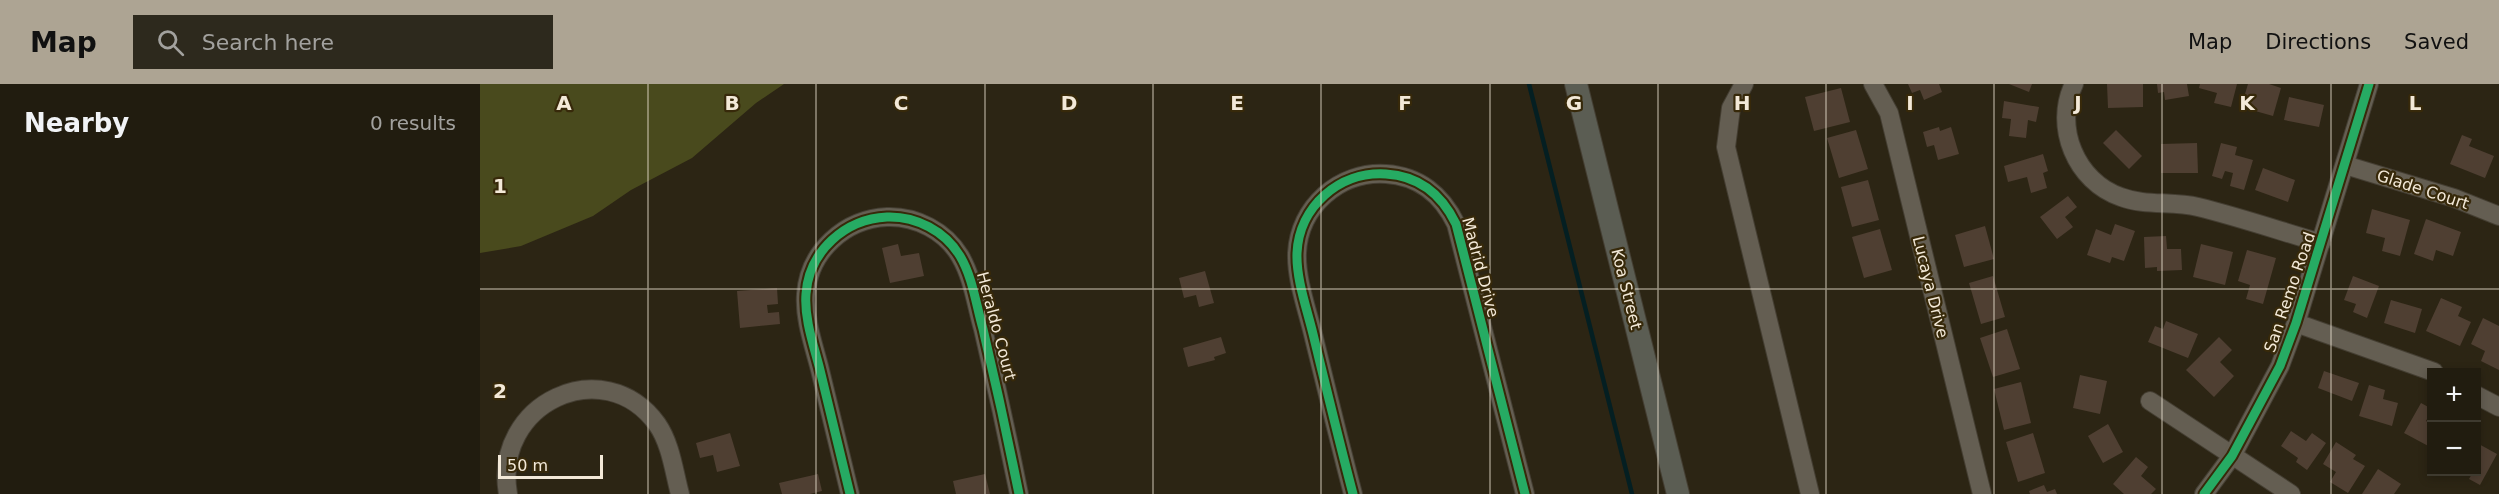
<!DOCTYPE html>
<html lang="en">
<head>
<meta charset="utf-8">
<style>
	:root { --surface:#211c0f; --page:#2d291d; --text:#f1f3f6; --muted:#a2a19e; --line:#3e3a2f; --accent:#ada493 }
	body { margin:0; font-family:"DejaVu Sans",sans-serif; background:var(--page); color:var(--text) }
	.controls { position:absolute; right:18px; bottom:18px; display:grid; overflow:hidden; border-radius:0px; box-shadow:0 3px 9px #0003 }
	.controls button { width:54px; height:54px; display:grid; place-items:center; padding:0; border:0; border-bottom:2px solid var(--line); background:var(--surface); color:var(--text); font:30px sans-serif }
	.scale { position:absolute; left:18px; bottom:15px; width:105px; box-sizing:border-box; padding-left:6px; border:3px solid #f3e9d8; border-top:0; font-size:16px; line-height:21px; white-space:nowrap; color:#f3e9d8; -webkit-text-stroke:4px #37290a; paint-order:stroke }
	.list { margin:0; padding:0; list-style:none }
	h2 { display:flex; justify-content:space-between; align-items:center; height:78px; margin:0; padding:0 24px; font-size:26px }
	h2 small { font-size:20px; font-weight:400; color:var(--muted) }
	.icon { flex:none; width:33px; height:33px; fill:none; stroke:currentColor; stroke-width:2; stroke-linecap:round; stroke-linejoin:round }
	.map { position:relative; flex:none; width:2019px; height:410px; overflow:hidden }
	header { display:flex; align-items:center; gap:36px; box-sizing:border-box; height:84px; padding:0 30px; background:var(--accent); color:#111 }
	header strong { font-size:28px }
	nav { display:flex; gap:33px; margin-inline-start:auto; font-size:21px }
	.search { width:420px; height:54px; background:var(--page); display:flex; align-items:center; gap:15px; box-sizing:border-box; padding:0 21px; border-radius:0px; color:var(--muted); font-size:22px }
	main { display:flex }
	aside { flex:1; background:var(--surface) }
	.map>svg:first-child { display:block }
	.green { fill:#494a1d }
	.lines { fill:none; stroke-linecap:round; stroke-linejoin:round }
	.stream { stroke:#041f22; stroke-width:4.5 }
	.building { fill:#4f3f32 }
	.minor-casing { stroke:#443e32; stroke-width:20 }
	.major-casing { stroke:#443e32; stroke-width:24 }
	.minor { stroke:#645e52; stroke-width:18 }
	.major { stroke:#5b5d53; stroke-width:22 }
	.cycleway-casing { stroke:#37290a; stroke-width:13 }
	.cycleway { stroke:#26ab63; stroke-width:9 }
	.grid { fill:none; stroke:#f3e9d8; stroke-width:1.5; stroke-opacity:0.55 }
	.labels { text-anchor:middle; stroke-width:4.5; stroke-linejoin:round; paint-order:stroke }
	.street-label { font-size:16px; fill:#f3e9d8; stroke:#37290a }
	.grid-label { font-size:20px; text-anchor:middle; font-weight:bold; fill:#f3e9d8; stroke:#37290a; stroke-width:4.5; stroke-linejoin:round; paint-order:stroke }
</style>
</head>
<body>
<header>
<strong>Map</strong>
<div class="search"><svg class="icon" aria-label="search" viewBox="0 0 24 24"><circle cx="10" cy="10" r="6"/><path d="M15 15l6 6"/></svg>Search here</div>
<nav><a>Map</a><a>Directions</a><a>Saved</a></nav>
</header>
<main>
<aside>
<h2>Nearby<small>0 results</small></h2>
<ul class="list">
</ul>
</aside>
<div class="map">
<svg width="2019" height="410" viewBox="0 0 2019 410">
	<rect width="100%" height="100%" fill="#2c2514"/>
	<path class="green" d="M 0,0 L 304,0 L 276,19 L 212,74 L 151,106 L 113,132 L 41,162 L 0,169 Z"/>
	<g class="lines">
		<path class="stream" d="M 1049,0 L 1152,410"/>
	</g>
	<g class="building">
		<path d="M 1428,0 L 1459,0 L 1462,8 L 1444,16 L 1440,6 L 1432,9 Z"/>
		<path d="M 1529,0 L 1552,0 L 1549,8 Z"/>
		<path d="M 1627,0 L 1663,0 L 1663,23 L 1628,24 Z"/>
		<path d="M 1677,0 L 1707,0 L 1709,12 L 1685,16 L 1684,8 L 1678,9 Z"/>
		<path d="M 1720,0 L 1757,0 L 1751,23 L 1734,19 L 1737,9 L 1719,4 Z"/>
		<path d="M 1768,0 L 1789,0 L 1801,4 L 1793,32 L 1761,23 Z"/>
		<path d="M 1361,4 L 1370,38 L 1334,47 L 1325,13 Z"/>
		<path d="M 1809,13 L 1844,21 L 1839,43 L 1804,36 Z"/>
		<path d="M 1524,17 L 1559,23 L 1556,38 L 1548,36 L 1546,54 L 1529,52 L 1531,35 L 1522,34 Z"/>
		<path d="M 1459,43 L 1460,47 L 1471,43 L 1479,70 L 1458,76 L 1454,61 L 1447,63 L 1443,48 Z"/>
		<path d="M 1376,46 L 1388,85 L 1359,94 L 1347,54 Z"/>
		<path d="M 1636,46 L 1662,72 L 1649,85 L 1623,59 Z"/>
		<path d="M 1982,51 L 1992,55 L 1989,62 L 2014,72 L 2005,94 L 1970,80 Z"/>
		<path d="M 1717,59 L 1718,89 L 1681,89 L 1681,60 Z"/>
		<path d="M 1741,59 L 1757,63 L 1755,71 L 1773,76 L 1764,106 L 1750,102 L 1753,89 L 1745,87 L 1742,95 L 1732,92 Z"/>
		<path d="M 1563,70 L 1568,87 L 1563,89 L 1567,104 L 1551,109 L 1547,93 L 1528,98 L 1524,82 Z"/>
		<path d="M 1783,84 L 1815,96 L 1808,118 L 1775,106 Z"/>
		<path d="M 1388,96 L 1399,136 L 1372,143 L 1361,103 Z"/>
		<path d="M 1588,112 L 1597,123 L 1585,133 L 1593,143 L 1577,155 L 1560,133 Z"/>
		<path d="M 1892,125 L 1930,136 L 1920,172 L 1902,167 L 1905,154 L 1886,149 Z"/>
		<path d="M 1946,135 L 1981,148 L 1973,172 L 1956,166 L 1953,177 L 1934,170 Z"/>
		<path d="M 1635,140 L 1655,147 L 1644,177 L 1632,173 L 1630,179 L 1607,171 L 1616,145 L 1631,151 Z"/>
		<path d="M 1505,142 L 1514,175 L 1484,183 L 1475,151 Z"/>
		<path d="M 1400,145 L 1412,186 L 1384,194 L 1372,153 Z"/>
		<path d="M 1686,152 L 1687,165 L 1701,165 L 1702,186 L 1677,187 L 1677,183 L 1665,184 L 1664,153 Z"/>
		<path d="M 418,160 L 421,172 L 439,169 L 444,192 L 410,199 L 402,164 Z"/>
		<path d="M 1721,160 L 1753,168 L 1745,201 L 1713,193 Z"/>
		<path d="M 1767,166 L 1796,174 L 1783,220 L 1766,215 L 1770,201 L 1758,197 Z"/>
		<path d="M 725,187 L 734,219 L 719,223 L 716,211 L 704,214 L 699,194 Z"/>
		<path d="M 1513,192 L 1525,233 L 1501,240 L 1489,199 Z"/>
		<path d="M 1873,192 L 1899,202 L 1887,234 L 1873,228 L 1876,220 L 1864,216 Z"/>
		<path d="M 297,204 L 298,220 L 287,221 L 288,229 L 299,228 L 300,240 L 260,244 L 257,207 Z"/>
		<path d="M 1961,214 L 1982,223 L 1978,232 L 1991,238 L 1980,262 L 1946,247 Z"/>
		<path d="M 1911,216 L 1942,225 L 1935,249 L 1904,239 Z"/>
		<path d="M 2003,234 L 2019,242 L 2019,286 L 2001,277 L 2005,267 L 1991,260 Z"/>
		<path d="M 1686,237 L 1718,250 L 1708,274 L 1668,258 L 1675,242 L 1683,245 Z"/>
		<path d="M 1527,245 L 1540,285 L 1513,293 L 1500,254 Z"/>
		<path d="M 741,253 L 746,269 L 734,273 L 735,276 L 708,283 L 703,264 Z"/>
		<path d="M 1739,253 L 1752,266 L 1740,278 L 1754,292 L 1734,313 L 1706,286 Z"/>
		<path d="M 1844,287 L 1879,299 L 1872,317 L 1838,304 Z"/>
		<path d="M 1600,291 L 1627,297 L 1620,330 L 1593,324 Z"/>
		<path d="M 1541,298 L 1551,339 L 1524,346 L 1514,305 Z"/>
		<path d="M 1889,301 L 1905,306 L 1903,315 L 1918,319 L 1912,342 L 1879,332 Z"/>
		<path d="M 1941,319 L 1952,325 L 1946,337 L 1952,340 L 1952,364 L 1924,349 Z"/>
		<path d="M 1628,340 L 1643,368 L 1623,379 L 1608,352 Z"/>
		<path d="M 1811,347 L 1826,357 L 1832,349 L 1846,359 L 1827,386 L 1816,378 L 1818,374 L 1801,362 Z"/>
		<path d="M 250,349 L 260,382 L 237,388 L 233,371 L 220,374 L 216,359 Z"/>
		<path d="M 1553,349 L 1565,389 L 1538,398 L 1526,358 Z"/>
		<path d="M 1996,352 L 2000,353 L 1997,359 L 2017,370 L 2000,401 L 1989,395 L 1993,388 L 1996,388 Z"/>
		<path d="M 1856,358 L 1876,371 L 1873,375 L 1885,382 L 1868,409 L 1850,398 L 1856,388 L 1843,380 Z"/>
		<path d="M 1656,373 L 1668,383 L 1661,392 L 1676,405 L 1671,410 L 1644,410 L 1633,400 Z"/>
		<path d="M 1898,385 L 1921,400 L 1914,410 L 1882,410 Z"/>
		<path d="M 338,390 L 342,407 L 330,410 L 302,410 L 299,399 Z"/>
		<path d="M 505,390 L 510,410 L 476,410 L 473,397 Z"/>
		<path d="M 1564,401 L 1567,408 L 1575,405 L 1577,410 L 1550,410 L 1549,407 Z"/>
	</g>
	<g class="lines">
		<g class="minor-casing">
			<g id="minor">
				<path d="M 1264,0 L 1251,24 L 1246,63 L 1330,410"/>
				<path d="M 1393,0 L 1409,29 L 1502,410"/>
				<path d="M 1594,0 C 1573,42 1596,98 1641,113 C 1665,122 1692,117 1718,123 C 1759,133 1800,147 1841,159"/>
				<path d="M 1865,81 L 1974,114 L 2019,132"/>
				<path d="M 1816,239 L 1954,288"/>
				<path d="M 1996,311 L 2019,323"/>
				<path d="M 1670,317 L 1811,410"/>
				<path d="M 28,410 C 12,319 124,267 177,340 C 191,360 194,388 200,410"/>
				<path d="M 370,410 C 360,369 350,327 340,286 C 334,262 324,235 326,210 C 329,167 365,135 407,133 C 436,132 465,147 480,172 C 493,194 496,221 503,245 C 516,300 528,355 539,410"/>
				<path d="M 873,410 C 859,357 846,303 833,250 C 827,225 816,195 817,169 C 819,123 859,87 906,90 C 939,92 962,111 976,140 L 1045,410"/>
				<path d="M 1724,410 L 1752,372 L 1800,282 L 1816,239 L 1889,0"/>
			</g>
		</g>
		<g class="major-casing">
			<path id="major" d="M 1096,0 L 1198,410"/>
		</g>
		<use href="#minor" class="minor"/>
		<use href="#major" class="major"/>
		<g class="cycleway-casing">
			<g id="cycleway">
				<path d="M 370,410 C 360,369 350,327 340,286 C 334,262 324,235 326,210 C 329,167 365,135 407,133 C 436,132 465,147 480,172 C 493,194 496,221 503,245 C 516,300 528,355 539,410"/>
				<path d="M 873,410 C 859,357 846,303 833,250 C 827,225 816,195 817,169 C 819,123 859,87 906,90 C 939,92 962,111 976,140 L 1045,410"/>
				<path d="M 1724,410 L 1752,372 L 1800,282 L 1816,239 L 1889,0"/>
			</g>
		</g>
		<use href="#cycleway" class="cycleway"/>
	</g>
	<path class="grid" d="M 168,0 L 168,410M 336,0 L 336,410M 505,0 L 505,410M 673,0 L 673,410M 841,0 L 841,410M 1010,0 L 1010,410M 1178,0 L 1178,410M 1346,0 L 1346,410M 1514,0 L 1514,410M 1682,0 L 1682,410M 1851,0 L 1851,410M 0,205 L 2019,205"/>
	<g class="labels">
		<g class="street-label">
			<text transform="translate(1943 105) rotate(18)" y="6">Glade Court</text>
			<text transform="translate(1001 183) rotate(75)" y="6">Madrid Drive</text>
			<text transform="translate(1451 203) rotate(76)" y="6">Lucaya Drive</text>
			<text transform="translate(1147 205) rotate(76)" y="6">Koa Street</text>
			<text transform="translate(1809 208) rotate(-71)" y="6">San Remo Road</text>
			<text transform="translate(517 242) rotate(75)" y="6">Heraldo Court</text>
		</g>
	</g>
	<g class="grid-label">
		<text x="84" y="26">A</text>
		<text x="252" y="26">B</text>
		<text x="421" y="26">C</text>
		<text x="589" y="26">D</text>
		<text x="757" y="26">E</text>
		<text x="925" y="26">F</text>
		<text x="1094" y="26">G</text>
		<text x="1262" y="26">H</text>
		<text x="1430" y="26">I</text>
		<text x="1598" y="26">J</text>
		<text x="1767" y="26">K</text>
		<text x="1935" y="26">L</text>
		<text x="20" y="109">1</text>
		<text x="20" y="314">2</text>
	</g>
</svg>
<div class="controls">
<button>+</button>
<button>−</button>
</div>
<div class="scale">50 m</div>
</div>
</main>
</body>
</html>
